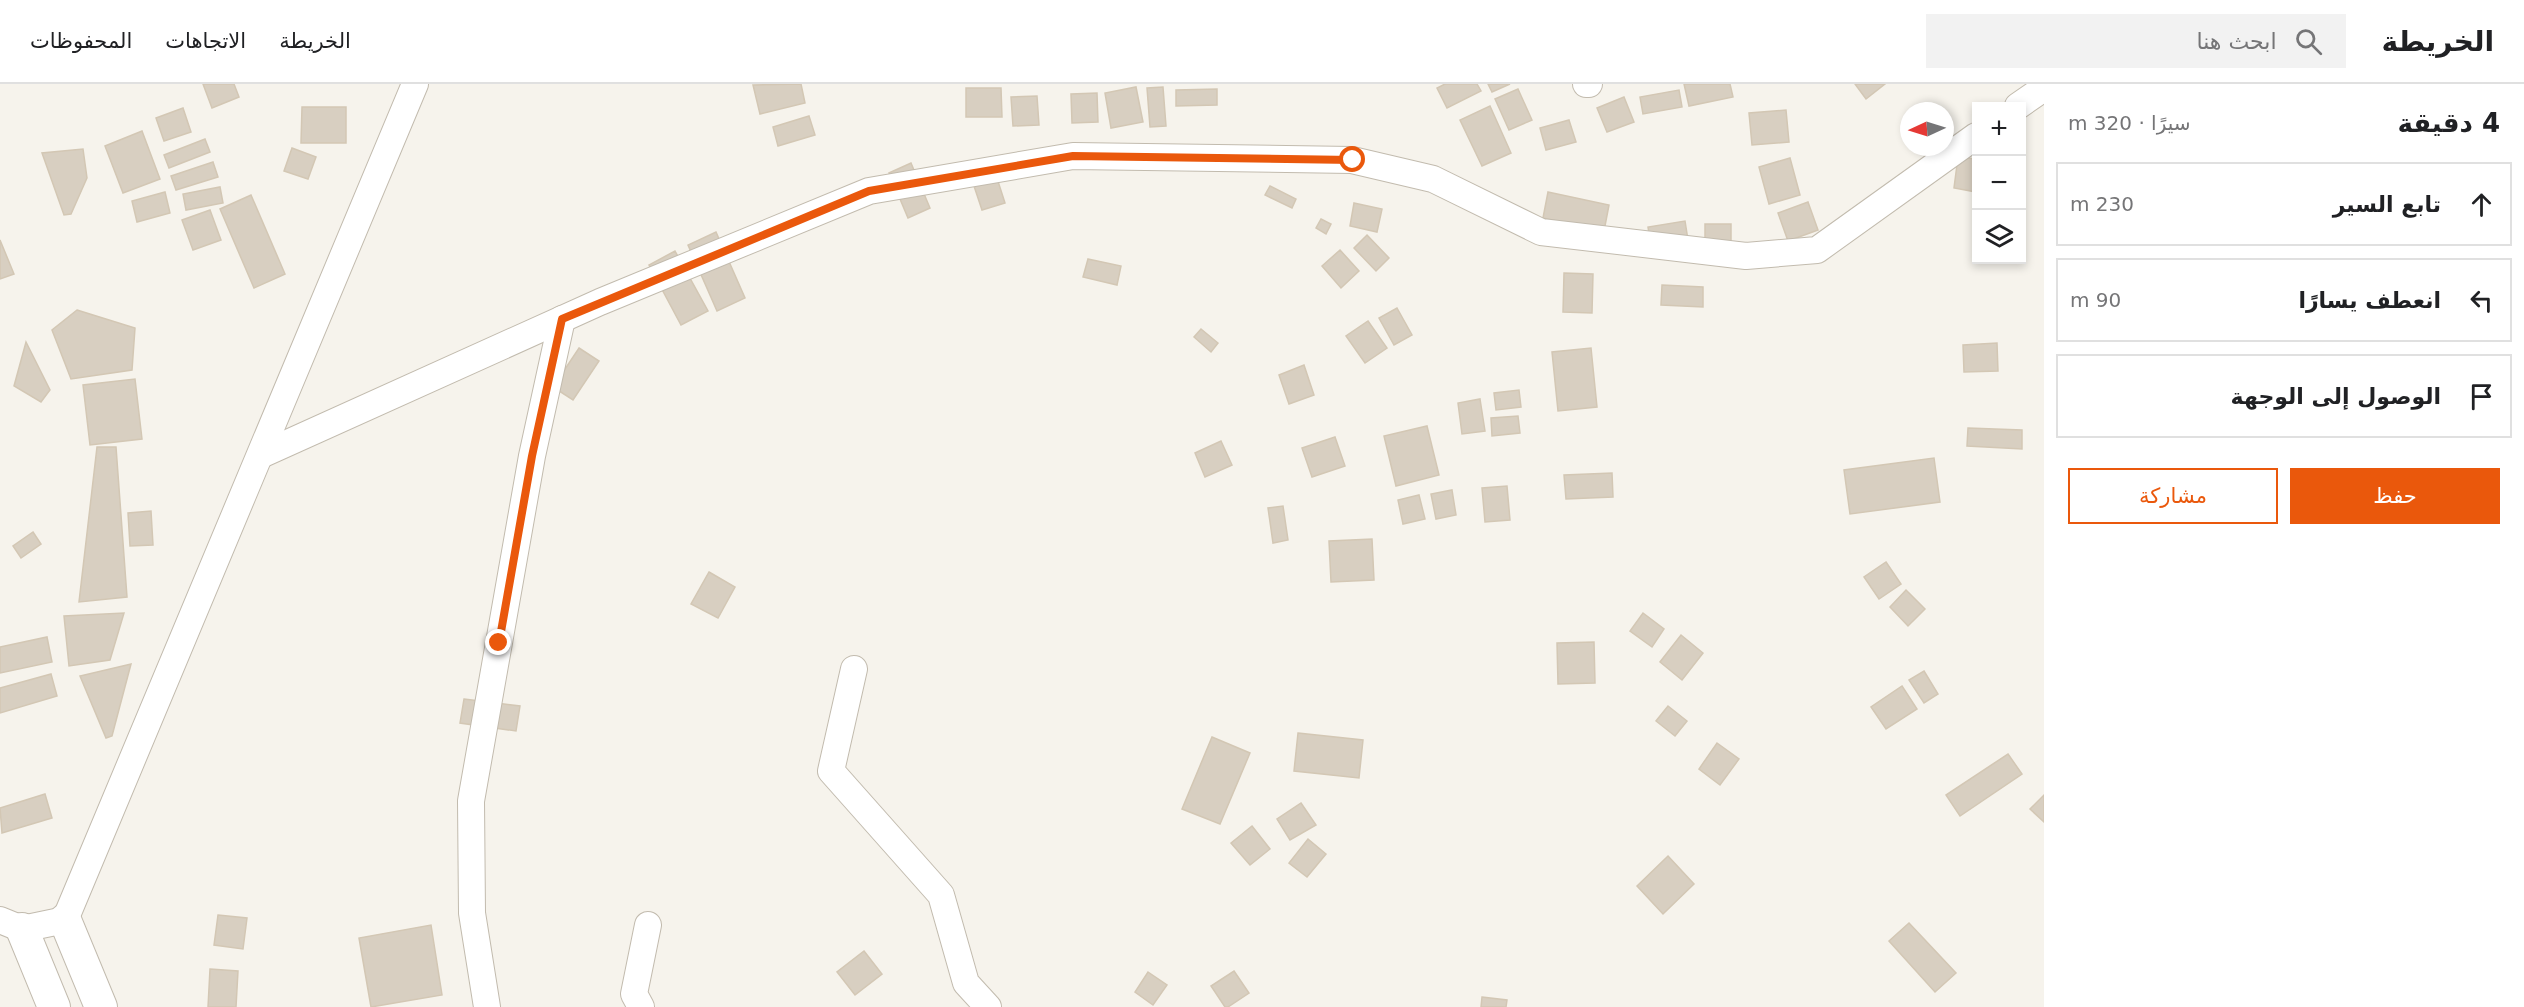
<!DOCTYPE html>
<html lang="ar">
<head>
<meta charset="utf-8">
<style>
	:root { --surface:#fff; --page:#f2f2f2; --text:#202124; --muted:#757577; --line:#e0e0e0; --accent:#ea580c }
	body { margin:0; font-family:"DejaVu Sans","Noto Naskh Arabic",sans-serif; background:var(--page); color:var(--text); direction:rtl }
	.controls { position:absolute; right:18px; top:18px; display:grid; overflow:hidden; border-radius:0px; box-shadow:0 3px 9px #0003 }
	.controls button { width:54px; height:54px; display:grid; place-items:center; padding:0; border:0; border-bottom:2px solid var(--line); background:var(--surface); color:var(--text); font:30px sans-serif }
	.compass { position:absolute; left:1900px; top:18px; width:54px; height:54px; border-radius:50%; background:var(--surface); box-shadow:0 3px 9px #0003; rotate:266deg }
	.stop { position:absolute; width:18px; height:18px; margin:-14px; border:4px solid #ea580c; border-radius:50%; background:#fff }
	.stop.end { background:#ea580c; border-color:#fff; box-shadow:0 2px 6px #0008 }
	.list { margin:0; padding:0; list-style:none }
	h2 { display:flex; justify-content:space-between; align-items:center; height:78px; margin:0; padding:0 24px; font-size:26px }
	h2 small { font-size:20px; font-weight:400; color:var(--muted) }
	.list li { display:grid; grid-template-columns:39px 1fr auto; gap:18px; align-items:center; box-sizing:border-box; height:84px; margin:0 12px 12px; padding:0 12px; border:2px solid var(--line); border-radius:0px }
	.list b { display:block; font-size:22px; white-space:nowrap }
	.list em { font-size:20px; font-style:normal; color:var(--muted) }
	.actions { display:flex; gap:12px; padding:18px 24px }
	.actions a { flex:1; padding:14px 0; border:2px solid var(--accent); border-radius:0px; text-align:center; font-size:21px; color:var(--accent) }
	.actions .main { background:var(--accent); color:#fff }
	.icon { flex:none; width:33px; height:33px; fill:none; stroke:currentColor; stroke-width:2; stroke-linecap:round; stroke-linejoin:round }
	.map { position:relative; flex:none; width:2044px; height:923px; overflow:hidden; direction:ltr }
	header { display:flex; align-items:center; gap:36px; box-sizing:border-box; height:84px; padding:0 30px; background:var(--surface); border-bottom:2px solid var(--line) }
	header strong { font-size:28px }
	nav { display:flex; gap:33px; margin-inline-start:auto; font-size:21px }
	.search { width:420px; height:54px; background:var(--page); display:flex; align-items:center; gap:15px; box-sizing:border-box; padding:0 21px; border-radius:0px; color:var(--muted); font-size:22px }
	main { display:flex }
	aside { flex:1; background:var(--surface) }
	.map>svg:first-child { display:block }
	.building { fill:#d8cfc1; stroke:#d3c7b4; stroke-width:1.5 }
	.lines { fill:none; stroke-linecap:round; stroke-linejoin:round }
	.minor-casing { stroke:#c2bbae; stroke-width:28 }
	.tertiary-casing { stroke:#c2bbae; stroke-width:34 }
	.minor { stroke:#fff; stroke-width:26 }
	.tertiary { stroke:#fff; stroke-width:32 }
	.route { stroke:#ea580c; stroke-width:8 }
</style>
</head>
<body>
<header>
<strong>الخريطة</strong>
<div class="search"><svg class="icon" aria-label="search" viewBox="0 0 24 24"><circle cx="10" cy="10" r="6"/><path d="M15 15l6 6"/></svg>ابحث هنا</div>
<nav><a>الخريطة</a><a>الاتجاهات</a><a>المحفوظات</a></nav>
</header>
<main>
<aside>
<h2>4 دقيقة<small>سيرًا · 320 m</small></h2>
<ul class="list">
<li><svg class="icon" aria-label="ahead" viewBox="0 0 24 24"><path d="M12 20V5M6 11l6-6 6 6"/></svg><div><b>تابع السير</b></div><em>230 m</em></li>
<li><svg class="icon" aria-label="left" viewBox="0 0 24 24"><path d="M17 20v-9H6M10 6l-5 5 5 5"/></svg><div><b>انعطف يسارًا</b></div><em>90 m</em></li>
<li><svg class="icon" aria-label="arrive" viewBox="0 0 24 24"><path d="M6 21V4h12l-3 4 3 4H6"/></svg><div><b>الوصول إلى الوجهة</b></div></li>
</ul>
<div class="actions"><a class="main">حفظ</a><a>مشاركة</a></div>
</aside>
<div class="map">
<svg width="2044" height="923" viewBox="0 0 2044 923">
	<rect width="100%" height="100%" fill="#f6f3ec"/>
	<g class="building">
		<path d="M 203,0 L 234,0 L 239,13 L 212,24 Z"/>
		<path d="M 801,0 L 805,19 L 760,30 L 753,1 Z"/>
		<path d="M 1445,0 L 1477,0 L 1481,7 L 1447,24 L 1437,4 Z"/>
		<path d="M 1488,0 L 1510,0 L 1492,8 Z"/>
		<path d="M 1684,0 L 1730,0 L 1733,13 L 1689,22 Z"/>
		<path d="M 1855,0 L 1885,0 L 1866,15 Z"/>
		<path d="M 1136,3 L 1143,38 L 1111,44 L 1105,9 Z"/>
		<path d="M 1163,3 L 1166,42 L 1150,43 L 1147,4 Z"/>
		<path d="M 966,4 L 1001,4 L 1002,33 L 966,33 Z"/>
		<path d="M 1217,5 L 1217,21 L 1176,22 L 1176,6 Z"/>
		<path d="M 1518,5 L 1532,36 L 1509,46 L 1495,15 Z"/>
		<path d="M 1679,6 L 1682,23 L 1643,30 L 1640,13 Z"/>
		<path d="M 1097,9 L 1098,38 L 1072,39 L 1071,10 Z"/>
		<path d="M 1037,12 L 1039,41 L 1013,42 L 1011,13 Z"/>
		<path d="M 1624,13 L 1634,38 L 1607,48 L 1597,24 Z"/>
		<path d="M 1490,22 L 1511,69 L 1482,82 L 1460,36 Z"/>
		<path d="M 302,23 L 346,23 L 346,59 L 301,59 Z"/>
		<path d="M 183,24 L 191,48 L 164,57 L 156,34 Z"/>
		<path d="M 1786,26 L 1789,58 L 1752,61 L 1749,29 Z"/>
		<path d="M 809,32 L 815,51 L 778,62 L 773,43 Z"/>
		<path d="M 1569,36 L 1576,58 L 1546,66 L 1540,44 Z"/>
		<path d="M 142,47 L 160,95 L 123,109 L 105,62 Z"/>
		<path d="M 205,55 L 210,68 L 169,84 L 164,71 Z"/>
		<path d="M 292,64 L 316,73 L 308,95 L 284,87 Z"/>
		<path d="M 83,65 L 87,94 L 71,130 L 64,131 L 42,69 Z"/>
		<path d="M 1958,73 L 1976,75 L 1976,108 L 1954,104 Z"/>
		<path d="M 1790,74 L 1800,111 L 1769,120 L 1759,83 Z"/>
		<path d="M 213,78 L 218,93 L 176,106 L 171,92 Z"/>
		<path d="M 911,79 L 930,124 L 908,134 L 889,89 Z"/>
		<path d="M 995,88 L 1005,119 L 982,126 L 972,96 Z"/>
		<path d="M 1270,102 L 1296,115 L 1292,124 L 1265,111 Z"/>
		<path d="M 220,103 L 223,119 L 186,126 L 183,110 Z"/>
		<path d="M 165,108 L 170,129 L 137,138 L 132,117 Z"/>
		<path d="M 1548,108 L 1609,121 L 1604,147 L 1543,134 Z"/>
		<path d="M 251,111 L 285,190 L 254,204 L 220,125 Z"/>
		<path d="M 1808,118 L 1818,146 L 1788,157 L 1778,129 Z"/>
		<path d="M 1354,119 L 1382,125 L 1377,148 L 1350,142 Z"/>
		<path d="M 210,126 L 221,156 L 193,166 L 182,136 Z"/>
		<path d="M 1321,135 L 1331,140 L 1326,150 L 1316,144 Z"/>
		<path d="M 1685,137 L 1688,156 L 1651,162 L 1648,143 Z"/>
		<rect x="1705" y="140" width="26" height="24"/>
		<path d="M 716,148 L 745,214 L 717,227 L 688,161 Z"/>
		<path d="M 1367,151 L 1389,174 L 1376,187 L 1354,164 Z"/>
		<path d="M 0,156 L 14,190 L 0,195 Z"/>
		<path d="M 1340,166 L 1359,187 L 1341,204 L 1322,182 Z"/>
		<path d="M 675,167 L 708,227 L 681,241 L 649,181 Z"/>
		<path d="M 1088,175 L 1121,182 L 1117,201 L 1083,193 Z"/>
		<path d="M 1564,189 L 1593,190 L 1592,229 L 1563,228 Z"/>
		<path d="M 1662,201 L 1703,203 L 1703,223 L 1661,221 Z"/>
		<path d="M 1397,224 L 1412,251 L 1394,261 L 1379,234 Z"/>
		<path d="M 77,226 L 135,244 L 132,286 L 71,295 L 52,246 Z"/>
		<path d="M 1368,237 L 1387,264 L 1365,279 L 1346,252 Z"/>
		<path d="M 1201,245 L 1218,259 L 1211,268 L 1194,253 Z"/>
		<path d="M 26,258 L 50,306 L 41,318 L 14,302 Z"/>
		<path d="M 1997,259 L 1998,287 L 1964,288 L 1963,261 Z"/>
		<path d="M 579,264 L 599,277 L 573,316 L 553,303 Z"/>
		<path d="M 1591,264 L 1597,323 L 1558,327 L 1552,268 Z"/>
		<path d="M 1304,281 L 1314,311 L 1289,320 L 1279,291 Z"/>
		<path d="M 135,295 L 142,355 L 90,361 L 83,301 Z"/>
		<path d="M 1519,306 L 1521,323 L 1496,326 L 1494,309 Z"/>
		<path d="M 1480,315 L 1485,347 L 1462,350 L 1458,319 Z"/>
		<path d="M 1518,332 L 1520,349 L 1492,352 L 1491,334 Z"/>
		<path d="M 1427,342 L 1439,391 L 1396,402 L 1384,352 Z"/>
		<path d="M 1968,344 L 2022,346 L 2022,365 L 1967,362 Z"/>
		<path d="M 1335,353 L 1345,382 L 1312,393 L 1302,364 Z"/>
		<path d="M 1221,357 L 1232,381 L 1205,393 L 1195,369 Z"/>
		<path d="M 97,363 L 116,363 L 127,513 L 79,518 Z"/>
		<path d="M 1934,374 L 1940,418 L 1850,430 L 1844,386 Z"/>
		<path d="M 1612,389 L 1613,413 L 1566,415 L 1564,391 Z"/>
		<path d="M 1507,402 L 1510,436 L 1485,438 L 1482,404 Z"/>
		<path d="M 1452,406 L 1456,431 L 1436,435 L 1431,410 Z"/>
		<path d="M 1419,411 L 1425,435 L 1403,440 L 1398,416 Z"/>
		<path d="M 1283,422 L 1288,456 L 1273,459 L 1268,424 Z"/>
		<path d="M 151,427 L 153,461 L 130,462 L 128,429 Z"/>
		<path d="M 33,448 L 41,460 L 21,474 L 13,462 Z"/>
		<path d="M 1372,455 L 1374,496 L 1331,498 L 1329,457 Z"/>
		<path d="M 1886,478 L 1901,500 L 1879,515 L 1864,493 Z"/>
		<path d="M 709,488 L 735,503 L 718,534 L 691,520 Z"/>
		<path d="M 1906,506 L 1925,525 L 1908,542 L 1890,523 Z"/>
		<path d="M 124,529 L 110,576 L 69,582 L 64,532 Z"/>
		<path d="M 1643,529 L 1664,545 L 1652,563 L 1630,547 Z"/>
		<path d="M 1681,551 L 1703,569 L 1682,596 L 1660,578 Z"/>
		<path d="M 47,553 L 52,578 L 0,589 L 0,563 Z"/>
		<path d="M 1594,558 L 1595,599 L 1558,600 L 1557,559 Z"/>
		<path d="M 131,580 L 112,652 L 106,654 L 80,592 Z"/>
		<path d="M 1924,587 L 1938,610 L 1924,619 L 1909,596 Z"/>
		<path d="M 51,590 L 57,612 L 0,629 L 0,604 Z"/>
		<path d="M 1902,602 L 1917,625 L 1886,645 L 1871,623 Z"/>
		<path d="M 464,615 L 520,622 L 516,647 L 460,639 Z"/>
		<path d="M 1668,622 L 1687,637 L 1675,652 L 1656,637 Z"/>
		<path d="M 1298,649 L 1363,656 L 1359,694 L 1294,687 Z"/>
		<path d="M 1212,653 L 1250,669 L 1220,740 L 1182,725 Z"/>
		<path d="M 1717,659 L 1739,675 L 1720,701 L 1699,685 Z"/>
		<path d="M 2008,670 L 2022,690 L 1960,732 L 1946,711 Z"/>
		<path d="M 45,710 L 52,734 L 2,749 L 0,724 Z"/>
		<path d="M 2044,711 L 2044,738 L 2030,725 Z"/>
		<path d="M 1301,719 L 1316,741 L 1290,756 L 1277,735 Z"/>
		<path d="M 1252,742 L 1270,765 L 1250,781 L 1231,759 Z"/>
		<path d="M 1308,755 L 1326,770 L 1307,793 L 1289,779 Z"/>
		<path d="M 1668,772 L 1694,800 L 1663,830 L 1637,802 Z"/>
		<path d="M 218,831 L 247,834 L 243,865 L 214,861 Z"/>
		<path d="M 1909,839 L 1956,889 L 1935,908 L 1889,857 Z"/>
		<path d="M 431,841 L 442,911 L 371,923 L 359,854 Z"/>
		<path d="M 864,867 L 882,890 L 855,911 L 837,888 Z"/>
		<path d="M 210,885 L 238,887 L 236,923 L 208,923 Z"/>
		<path d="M 1234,887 L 1249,909 L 1228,923 L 1225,923 L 1211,902 Z"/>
		<path d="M 1148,888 L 1167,901 L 1153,921 L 1135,908 Z"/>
		<path d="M 1482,913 L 1507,916 L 1506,923 L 1481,923 Z"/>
	</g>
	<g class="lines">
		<g class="minor-casing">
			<g id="minor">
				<path d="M 1586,0 L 1589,0"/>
				<path d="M 2018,22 L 2044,4"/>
				<path d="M 261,371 L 600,218 L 869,107 L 1073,72 L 1352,76 L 1433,95 L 1541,148 L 1746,172 L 1817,166 L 1976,52"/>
				<path d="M 854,585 L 831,687 L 941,811 L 966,899 L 988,923"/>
				<path d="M 0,836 L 22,845 L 65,836 L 415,0"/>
				<path d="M 487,923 L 472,829 L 471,717 L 532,372 L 562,235"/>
				<path d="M 641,923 L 634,910 L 648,841"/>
			</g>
		</g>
		<g class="tertiary-casing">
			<g id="tertiary">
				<path d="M 65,836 L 101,923"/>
				<path d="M 22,845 L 54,923"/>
			</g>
		</g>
		<use href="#minor" class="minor"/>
		<use href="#tertiary" class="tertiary"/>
	</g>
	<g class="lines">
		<path class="route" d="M 499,559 L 532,372 L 562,235 L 869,107 L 1073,72 L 1353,76"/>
	</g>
</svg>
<div class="controls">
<button>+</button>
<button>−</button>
<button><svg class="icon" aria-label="layers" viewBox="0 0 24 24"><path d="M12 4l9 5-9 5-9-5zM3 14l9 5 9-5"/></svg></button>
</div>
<svg class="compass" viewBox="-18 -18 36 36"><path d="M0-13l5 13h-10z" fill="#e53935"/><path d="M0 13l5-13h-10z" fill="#757577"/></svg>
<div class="stop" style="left:1353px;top:76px"></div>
<div class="stop end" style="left:499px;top:559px"></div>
</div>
</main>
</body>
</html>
